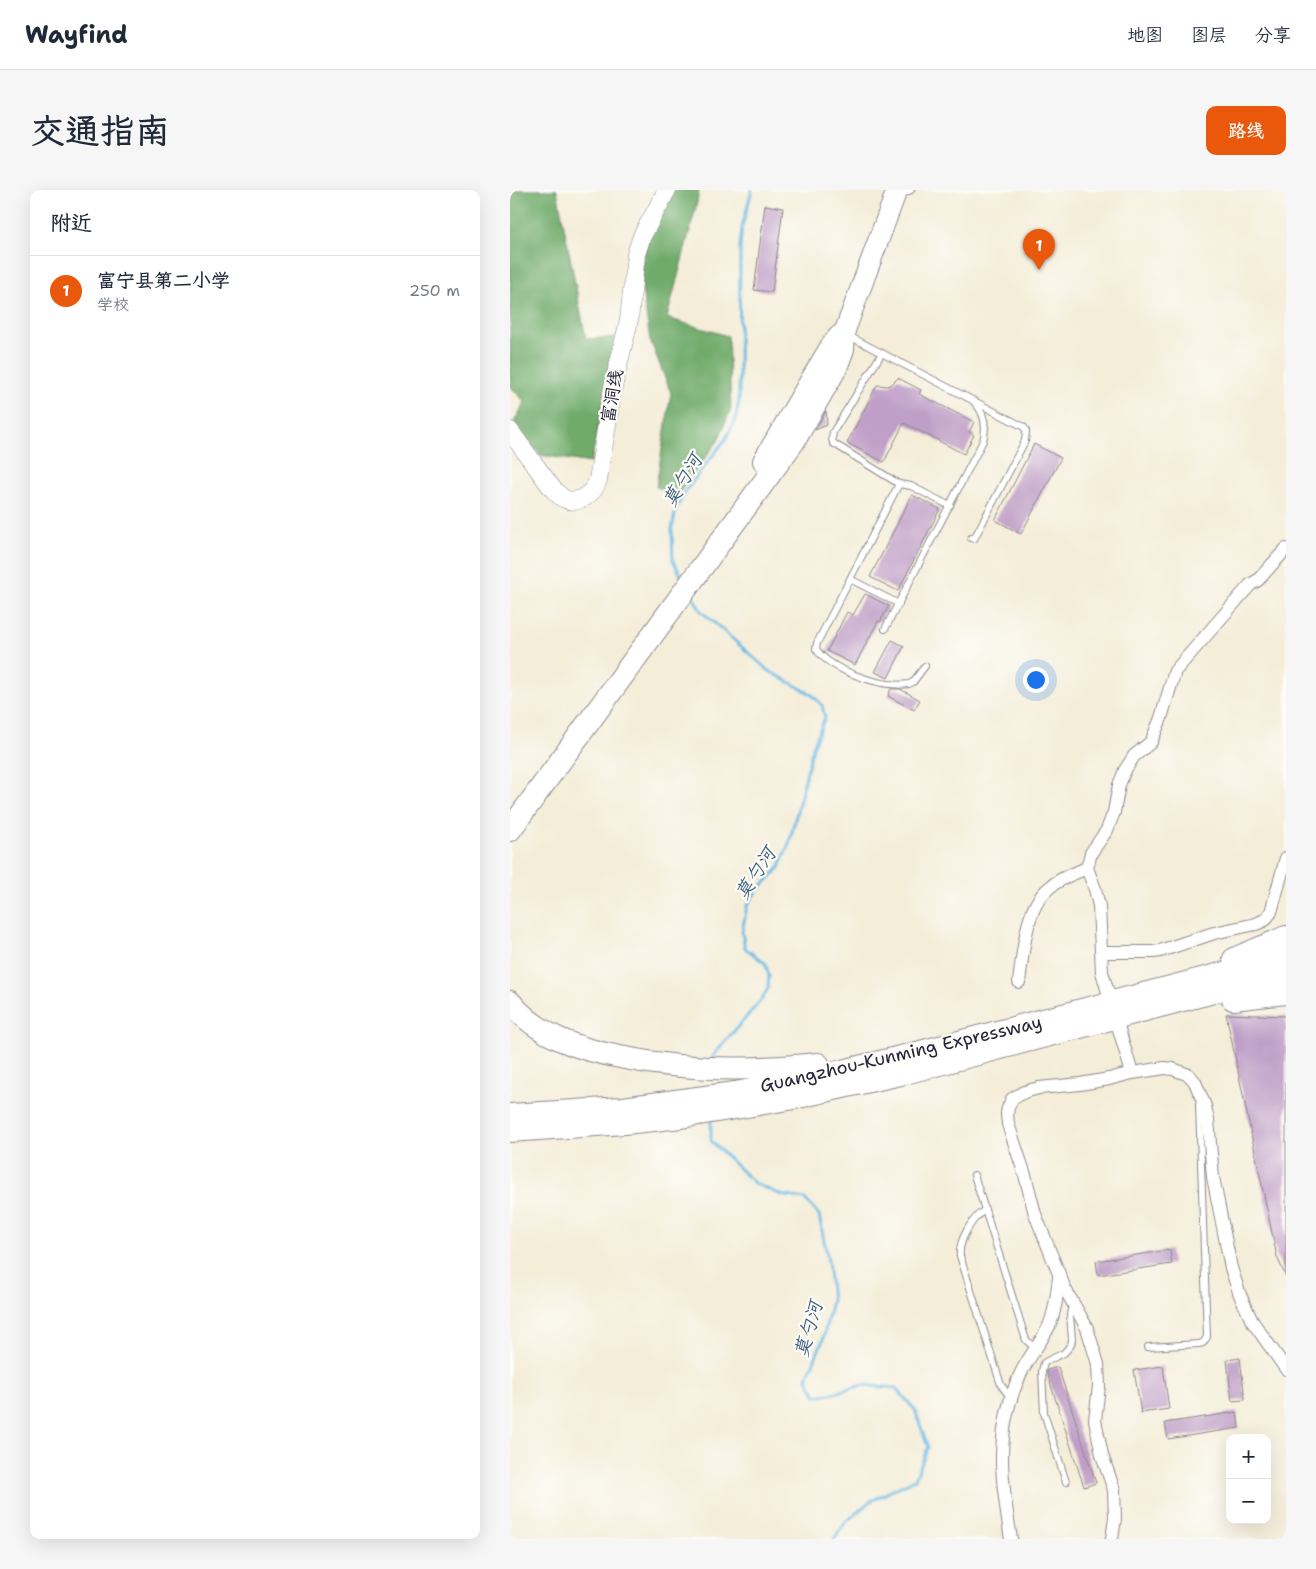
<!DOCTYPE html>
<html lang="zh">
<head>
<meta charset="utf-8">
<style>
	:root { --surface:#fff; --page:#f6f6f7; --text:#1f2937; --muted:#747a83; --line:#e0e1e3; --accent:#ea580c }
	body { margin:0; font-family:"Shantell Sans","LXGW WenKai TC",sans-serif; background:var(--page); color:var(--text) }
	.controls { position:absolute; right:15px; bottom:15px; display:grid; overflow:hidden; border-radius:10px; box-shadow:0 5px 20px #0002 }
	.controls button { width:45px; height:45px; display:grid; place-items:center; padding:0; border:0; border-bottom:1px solid var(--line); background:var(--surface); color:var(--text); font:25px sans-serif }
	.you { position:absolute; left:525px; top:489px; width:18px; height:18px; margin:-12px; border:4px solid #fff; border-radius:50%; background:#1a73e8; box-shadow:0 0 0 8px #1a73e833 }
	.badge { display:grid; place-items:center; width:32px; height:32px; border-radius:50%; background:var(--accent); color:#fff; font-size:16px; font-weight:700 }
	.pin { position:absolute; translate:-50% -41px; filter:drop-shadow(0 1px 2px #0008) }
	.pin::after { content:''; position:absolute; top:26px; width:18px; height:15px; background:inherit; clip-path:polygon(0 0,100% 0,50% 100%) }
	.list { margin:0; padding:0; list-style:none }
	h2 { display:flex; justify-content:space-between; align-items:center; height:65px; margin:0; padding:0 20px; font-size:21px }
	h2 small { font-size:16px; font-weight:400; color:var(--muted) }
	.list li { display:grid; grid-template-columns:32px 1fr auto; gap:15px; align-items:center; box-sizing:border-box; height:70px; padding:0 20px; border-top:1px solid var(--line) }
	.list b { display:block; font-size:19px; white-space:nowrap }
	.list p { margin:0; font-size:16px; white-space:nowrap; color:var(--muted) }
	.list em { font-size:16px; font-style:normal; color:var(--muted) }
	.map { position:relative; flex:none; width:776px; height:1349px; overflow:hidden; border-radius:10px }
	header { display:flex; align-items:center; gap:30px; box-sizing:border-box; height:70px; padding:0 25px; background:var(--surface); border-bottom:1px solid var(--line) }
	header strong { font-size:24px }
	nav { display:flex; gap:28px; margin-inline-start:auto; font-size:18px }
	.intro { display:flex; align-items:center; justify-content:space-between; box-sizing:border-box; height:120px; padding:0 30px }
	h1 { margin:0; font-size:35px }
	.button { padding:12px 22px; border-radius:10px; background:var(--accent); color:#fff; font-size:18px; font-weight:700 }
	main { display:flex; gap:30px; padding:0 30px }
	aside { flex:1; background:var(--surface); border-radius:10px; box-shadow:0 5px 20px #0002 }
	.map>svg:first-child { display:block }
	.forest { fill:#6fab6b; stroke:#486653 }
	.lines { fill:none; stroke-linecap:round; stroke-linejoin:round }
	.stream { stroke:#69b9e4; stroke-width:3 }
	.building { fill:#bf9fc7 }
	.service-casing { stroke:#8b888a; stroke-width:8 }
	.minor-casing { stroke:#8b888a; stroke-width:14 }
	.secondary-casing { stroke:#8b888a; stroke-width:19 }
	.primary-casing { stroke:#8b888a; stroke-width:22 }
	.motorway-casing { stroke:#8b888a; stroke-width:24 }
	.service { stroke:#fff; stroke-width:6 }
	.minor { stroke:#fff; stroke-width:12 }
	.secondary { stroke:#fff; stroke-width:18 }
	.primary { stroke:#fff; stroke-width:20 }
	.motorway { stroke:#fff; stroke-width:22 }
	.labels { text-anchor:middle; stroke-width:4.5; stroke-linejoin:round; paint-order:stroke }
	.street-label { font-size:18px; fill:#22223b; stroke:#fdfcf7 }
	.water-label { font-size:19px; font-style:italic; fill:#3e5e7f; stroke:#fdfcf7 }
</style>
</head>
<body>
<header>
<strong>Wayfind</strong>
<nav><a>地图</a><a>图层</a><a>分享</a></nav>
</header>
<div class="intro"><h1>交通指南</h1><a class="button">路线</a></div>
<main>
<aside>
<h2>附近<small></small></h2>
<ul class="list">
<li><span class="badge">1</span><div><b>富宁县第二小学</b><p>学校</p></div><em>250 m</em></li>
</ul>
</aside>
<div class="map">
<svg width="776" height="1349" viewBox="0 0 776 1349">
	<rect width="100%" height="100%" fill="#fdfcf7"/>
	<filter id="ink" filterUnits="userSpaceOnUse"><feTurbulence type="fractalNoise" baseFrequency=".02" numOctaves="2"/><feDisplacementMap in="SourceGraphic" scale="10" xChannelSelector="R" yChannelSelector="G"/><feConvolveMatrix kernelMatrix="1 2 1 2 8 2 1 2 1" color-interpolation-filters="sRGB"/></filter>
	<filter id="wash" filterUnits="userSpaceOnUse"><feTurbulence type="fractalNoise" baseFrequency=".0096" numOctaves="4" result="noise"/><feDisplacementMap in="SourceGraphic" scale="20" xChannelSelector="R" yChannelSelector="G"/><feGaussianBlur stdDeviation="1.12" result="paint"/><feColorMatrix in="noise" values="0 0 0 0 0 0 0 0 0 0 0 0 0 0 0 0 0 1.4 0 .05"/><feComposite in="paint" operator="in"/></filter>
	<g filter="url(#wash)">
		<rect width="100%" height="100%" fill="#f4edd8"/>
		<g class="forest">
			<path d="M 0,0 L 47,0 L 76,149 L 105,147 L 81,273 L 30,265 L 4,232 L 15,212 L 0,196 Z"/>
			<path d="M 163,0 L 189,0 L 187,13 L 157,128 L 218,146 L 221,219 L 208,251 L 168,304 L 146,297 L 161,203 L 140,150 L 131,92 L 135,56 Z"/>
		</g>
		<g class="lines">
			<g class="stream">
				<path d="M 173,389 L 163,370 L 162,339 L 166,319 L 176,300 L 215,250 L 225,231 L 229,211 L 230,56 L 232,37 L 242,0"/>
				<path d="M 182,405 L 191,421 L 259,481 L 301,504 L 312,515 L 315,527 L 303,557 L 279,654 L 269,678 L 246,702 L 237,716 L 232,742 L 235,758 L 255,773 L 259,785 L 258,798 L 252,809 L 206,862 L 202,870"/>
				<path d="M 201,931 L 201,951 L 244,993 L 271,1005 L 295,1009 L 309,1025 L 318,1071 L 322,1110 L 313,1150 L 297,1188 L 306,1206 L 320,1204 L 353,1195 L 386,1198 L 405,1220 L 418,1257 L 405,1289 L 359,1312 L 336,1332 L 324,1349"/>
			</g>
		</g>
		<g id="blocks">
			<g class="building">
				<path d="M 255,15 L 273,18 L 262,102 L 244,100 Z"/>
				<path d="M 388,188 L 411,200 L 409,204 L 464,232 L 459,242 L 464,245 L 454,264 L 394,233 L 374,272 L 337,253 L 367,195 L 378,196 L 382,194 Z"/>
				<path d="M 316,221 L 317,235 L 305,240 Z"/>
				<path d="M 524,254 L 551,268 L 511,344 L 485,330 Z"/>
				<path d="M 402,305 L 430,319 L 388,401 L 360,387 Z"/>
				<path d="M 355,404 L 379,416 L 370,432 L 368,431 L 345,475 L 317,461 L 337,422 L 343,425 Z"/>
				<path d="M 382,450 L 394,456 L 378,488 L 365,482 Z"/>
				<path d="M 381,499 L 390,499 L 410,510 L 404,520 L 378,506 Z"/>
				<path d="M 716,824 L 776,826 L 776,1087 L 767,1067 Z"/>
				<path d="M 660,1060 L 662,1074 L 588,1085 L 586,1071 Z"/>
				<path d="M 730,1168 L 735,1210 L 722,1211 L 717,1170 Z"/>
				<path d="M 653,1176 L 659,1219 L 631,1223 L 624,1180 Z"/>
				<path d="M 548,1177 L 586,1293 L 574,1297 L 537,1183 L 537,1180 Z"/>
				<path d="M 727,1222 L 729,1238 L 658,1249 L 655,1233 Z"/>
			</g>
		</g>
	</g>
	<g filter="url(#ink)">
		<use href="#blocks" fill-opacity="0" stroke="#8b888a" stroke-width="1"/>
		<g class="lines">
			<g class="service-casing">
				<g id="service">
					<path d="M 390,5 L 401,0"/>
					<path d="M 337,145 L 514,237 L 516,241 L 515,251 L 464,349 L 461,348"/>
					<path d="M 372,163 L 323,242 L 322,249 L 323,253 L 389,294 L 401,296 L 440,316"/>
					<path d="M 389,294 L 307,453 L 306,459 C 321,481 373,498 399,494 L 403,492 L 415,476"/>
					<path d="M 340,389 L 389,414"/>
					<path d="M 375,439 L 473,251 C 477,236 475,223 464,212"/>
					<path d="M 464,985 L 516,1150 L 525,1158"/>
					<path d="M 475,1020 C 462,1027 448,1052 450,1066 L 491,1195 L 497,1203 L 502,1204"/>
					<path d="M 638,1157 L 689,1154 L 693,1153 L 697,1147 L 689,915 L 690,911"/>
					<path d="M 556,1292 L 534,1223 L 532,1181 L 534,1173 L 537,1171 L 554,1163 L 561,1155 L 562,1150 L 560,1125 L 562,1115"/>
				</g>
			</g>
			<g class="minor-casing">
				<g id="minor">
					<path d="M 776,359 L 748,390 L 740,395 L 665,481 L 651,528 L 641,552 L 624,566 L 615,580 L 609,595 L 604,622 L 597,640 L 581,663 L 577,678 L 585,699 L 589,716 L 592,782 L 622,883 L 655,878 L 663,879 L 679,885 L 685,892 L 695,916 L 698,930 L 703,987 L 721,1078 L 730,1105 L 742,1131 L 776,1179"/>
					<path d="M 591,762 L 643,762 L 650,761 L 704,743 L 746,734 L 755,730 L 761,722 L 776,668"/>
					<path d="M 509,792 C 513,764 515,717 539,698 C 550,688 563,684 577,678"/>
					<path d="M 501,1349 C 491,1290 484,1242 510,1185 C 518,1167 531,1153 539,1136 C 546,1120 547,1103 549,1087"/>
					<path d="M 602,1349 L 605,1328 L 604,1300 L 592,1265 L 585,1230 L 589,1196 L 588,1174 L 577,1138 L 555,1099 L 525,1024 L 515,985 L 498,934 L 497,924 L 498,918 L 502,909 L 514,902 L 529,898 L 570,894 L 599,889 L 622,883"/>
				</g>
			</g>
			<g class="secondary-casing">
				<path id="secondary" d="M 0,241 L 42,298 C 46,302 50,307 55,309 C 69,315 84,303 88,290 L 103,197 L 119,130 L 126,64 L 132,46 L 157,0"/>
			</g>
			<g class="primary-casing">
				<path id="primary" d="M 334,143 L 387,0"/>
			</g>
			<g class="motorway-casing">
				<g id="motorway">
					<path d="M 254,271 L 321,157 L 329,147"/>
					<path d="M 0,640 L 284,251 L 326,178 L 333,159 L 334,143"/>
					<path d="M 724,769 L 776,747"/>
					<path d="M 723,809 L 776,803"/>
					<path d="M 0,812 C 28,846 68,859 110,867 C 176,881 241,881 308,874"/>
					<path d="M 0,925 L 113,918 L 225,903 L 281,893 L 391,867 L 776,767"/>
					<path d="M 0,941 L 115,933 L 171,927 L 284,908 L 395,883 L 776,783"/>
				</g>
			</g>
			<use href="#service" class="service"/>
			<use href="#minor" class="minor"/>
			<use href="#secondary" class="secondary"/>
			<use href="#primary" class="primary"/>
			<use href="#motorway" class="motorway"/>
		</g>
	</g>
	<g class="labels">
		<g class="street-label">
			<text transform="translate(102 206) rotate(-80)" y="6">富洞线</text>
			<text transform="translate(391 864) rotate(-13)" y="6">Guangzhou-Kunming Expressway</text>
		</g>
		<g class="water-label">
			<text transform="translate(172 290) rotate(-59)" y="7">莫勺河</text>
			<text transform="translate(245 683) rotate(-57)" y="7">莫勺河</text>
			<text transform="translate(298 1139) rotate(-74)" y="7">莫勺河</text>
		</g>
	</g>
</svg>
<div class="controls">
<button>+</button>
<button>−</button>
</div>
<div class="you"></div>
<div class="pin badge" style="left:529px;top:80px">1</div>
</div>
</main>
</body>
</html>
